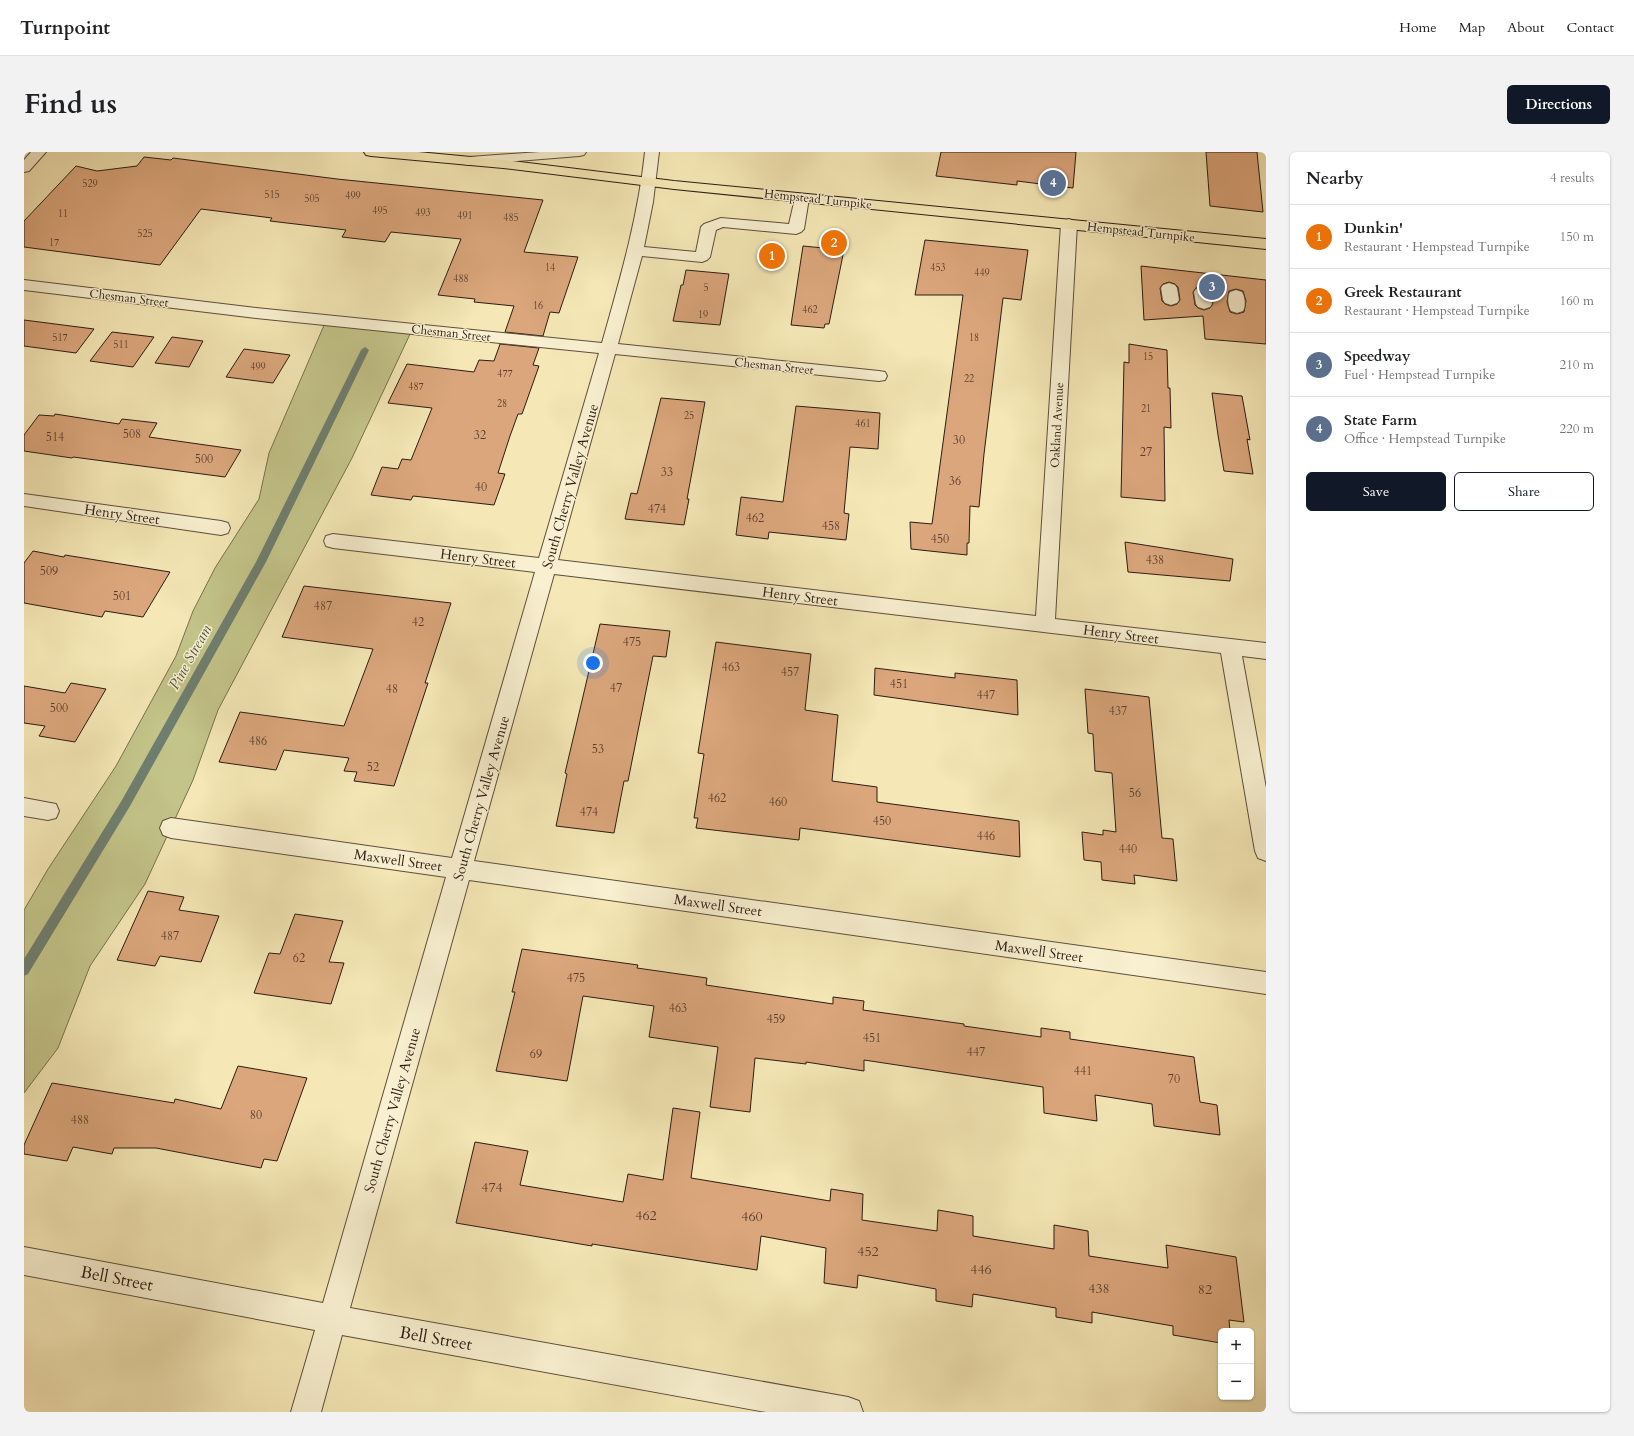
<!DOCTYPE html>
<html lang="en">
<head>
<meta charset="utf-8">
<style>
	:root { --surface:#fff; --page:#f2f2f2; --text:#202124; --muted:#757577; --line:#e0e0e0; --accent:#111827 }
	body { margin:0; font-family:Cardo,serif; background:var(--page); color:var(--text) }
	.controls { position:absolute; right:12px; bottom:12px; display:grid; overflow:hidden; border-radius:6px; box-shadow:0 1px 3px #0004 }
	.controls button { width:36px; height:36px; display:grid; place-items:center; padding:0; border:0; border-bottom:1px solid var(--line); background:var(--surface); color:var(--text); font:20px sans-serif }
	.you { position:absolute; left:569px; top:511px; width:14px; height:14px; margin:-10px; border:3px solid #fff; border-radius:50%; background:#1a73e8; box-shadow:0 0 0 6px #1a73e833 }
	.badge { display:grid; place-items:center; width:26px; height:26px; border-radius:50%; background:var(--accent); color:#fff; font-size:13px; font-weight:700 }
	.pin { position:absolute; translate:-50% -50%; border:2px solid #fff; box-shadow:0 1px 4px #0006 }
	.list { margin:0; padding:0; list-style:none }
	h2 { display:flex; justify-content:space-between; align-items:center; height:52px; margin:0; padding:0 16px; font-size:17px }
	h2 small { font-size:13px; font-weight:400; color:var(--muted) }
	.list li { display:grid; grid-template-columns:26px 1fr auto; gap:12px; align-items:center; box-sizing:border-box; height:64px; padding:0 16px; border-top:1px solid var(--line) }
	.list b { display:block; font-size:15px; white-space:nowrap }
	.list p { margin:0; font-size:13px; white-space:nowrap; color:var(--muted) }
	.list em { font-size:13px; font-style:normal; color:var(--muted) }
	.actions { display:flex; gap:8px; padding:12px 16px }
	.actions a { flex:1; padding:9px 0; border:1px solid var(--accent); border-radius:6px; text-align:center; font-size:14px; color:var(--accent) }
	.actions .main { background:var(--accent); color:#fff }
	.map { position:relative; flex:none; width:1242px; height:1260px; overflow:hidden; border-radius:6px }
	header { display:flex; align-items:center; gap:24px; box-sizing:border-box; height:56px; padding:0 20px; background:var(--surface); border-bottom:1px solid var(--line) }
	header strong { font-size:19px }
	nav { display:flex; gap:22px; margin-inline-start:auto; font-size:14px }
	.intro { display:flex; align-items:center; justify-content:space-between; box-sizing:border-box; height:96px; padding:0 24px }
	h1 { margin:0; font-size:28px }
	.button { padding:10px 18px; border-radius:6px; background:var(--accent); color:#fff; font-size:14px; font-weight:700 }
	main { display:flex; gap:24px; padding:0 24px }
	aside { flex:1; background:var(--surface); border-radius:6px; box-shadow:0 1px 3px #0004 }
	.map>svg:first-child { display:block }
	.green { fill:#c3c489; stroke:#78704e }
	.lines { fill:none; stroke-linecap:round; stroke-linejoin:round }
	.stream { fill:#6f7e6f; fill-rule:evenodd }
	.building { fill:#dba67c; stroke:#2c1b14; fill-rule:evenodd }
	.minor-casing { stroke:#5e4e3c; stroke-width:2 }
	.major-casing { stroke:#2c1b14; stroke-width:2 }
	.minor { fill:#f8f0d0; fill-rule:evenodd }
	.major { fill:#f5e8b6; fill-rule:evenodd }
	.labels { text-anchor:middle; stroke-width:3; stroke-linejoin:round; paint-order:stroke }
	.far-number-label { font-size:10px; fill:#583e2e }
	.far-street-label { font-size:12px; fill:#2c1b14; stroke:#f8f0d0 }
	.number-label { font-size:12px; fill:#583e2e }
	.street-label { font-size:14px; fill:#2c1b14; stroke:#f8f0d0 }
	.near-number-label { font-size:14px; fill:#583e2e }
	.water-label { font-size:15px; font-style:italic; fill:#535549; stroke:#f8f0d0 }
	.near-street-label { font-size:17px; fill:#2c1b14; stroke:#f8f0d0 }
</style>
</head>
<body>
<header>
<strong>Turnpoint</strong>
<nav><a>Home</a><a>Map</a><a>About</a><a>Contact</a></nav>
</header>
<div class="intro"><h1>Find us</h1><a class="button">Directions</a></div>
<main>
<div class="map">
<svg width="1242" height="1260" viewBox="0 0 1242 1260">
	<rect width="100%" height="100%" fill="#f5e8b6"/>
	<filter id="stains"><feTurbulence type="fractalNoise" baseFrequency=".005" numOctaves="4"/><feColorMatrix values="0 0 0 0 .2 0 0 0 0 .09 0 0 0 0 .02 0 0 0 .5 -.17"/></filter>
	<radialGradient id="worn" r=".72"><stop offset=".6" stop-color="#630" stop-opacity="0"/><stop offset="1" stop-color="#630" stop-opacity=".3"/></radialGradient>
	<path class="green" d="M 301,171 L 387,180 L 328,306 L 194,558 L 169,628 L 121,732 L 66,814 L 34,896 L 0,941 L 0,758 L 24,717 L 92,614 L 152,504 L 169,459 L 191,416 L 235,347 L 245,301 Z"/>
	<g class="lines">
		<path class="stream" d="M 341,195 L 345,198 L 242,410 L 106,654 L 4,822 L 0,824 L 0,807 L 98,648 L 232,410 L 337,198 Z"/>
	</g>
	<g class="building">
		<path d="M 917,0 L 1052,0 L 1049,36 L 993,29 L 993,33 L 912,24 Z"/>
		<path d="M 1182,0 L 1233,0 L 1239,60 L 1186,54 Z"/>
		<path d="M 120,5 L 147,8 L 149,6 L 313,27 L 519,48 L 500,100 L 554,105 L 535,161 L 526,160 L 519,184 L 481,180 L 490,154 L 450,150 L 451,147 L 414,143 L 437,87 L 367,80 L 361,90 L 318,85 L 322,78 L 246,69 L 248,66 L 177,57 L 136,113 L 0,95 L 0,69 L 52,14 L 73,19 L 113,14 Z"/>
		<path d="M 901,88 L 1004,98 L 997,148 L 979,146 L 960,302 L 955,355 L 946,354 L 945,391 L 943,391 L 943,403 L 887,397 L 886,370 L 908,372 L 939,143 L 891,143 Z"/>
		<path d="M 779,94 L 820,98 L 805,172 L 801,172 L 800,176 L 767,173 Z"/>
		<path d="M 1117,114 L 1242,128 L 1242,192 L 1181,187 L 1179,164 L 1120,168 ZM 1145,130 L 1151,132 L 1154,135 L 1156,148 L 1153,152 L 1147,154 L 1141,152 L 1138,149 L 1136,136 L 1139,132 ZM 1178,134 L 1184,136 L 1187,139 L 1189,152 L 1186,156 L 1180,158 L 1174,156 L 1171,153 L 1169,140 L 1172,136 ZM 1212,137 L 1219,139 L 1222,149 L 1220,160 L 1213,162 L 1206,160 L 1203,150 L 1205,139 Z"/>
		<path d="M 662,118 L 705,122 L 696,173 L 649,169 L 657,133 L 659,133 Z"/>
		<path d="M 0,168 L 70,177 L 52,201 L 0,194 Z"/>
		<path d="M 88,180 L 130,185 L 109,215 L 66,209 Z"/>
		<path d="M 148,185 L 179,189 L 165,215 L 131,211 Z"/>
		<path d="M 476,192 L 515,196 L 509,213 L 515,214 L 498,262 L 494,262 L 486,284 L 474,321 L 481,322 L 470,353 L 389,344 L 387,348 L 347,343 L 358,315 L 374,317 L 378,307 L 387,308 L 408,256 L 364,251 L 383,212 L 450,220 L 455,208 L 470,209 Z"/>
		<path d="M 1105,192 L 1143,198 L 1144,236 L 1146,236 L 1147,276 L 1140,275 L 1141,349 L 1097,345 L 1100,210 L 1105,211 Z"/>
		<path d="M 220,197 L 266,203 L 249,231 L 202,225 Z"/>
		<path d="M 1188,241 L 1218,244 L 1226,288 L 1223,287 L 1229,322 L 1200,319 L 1194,283 Z"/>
		<path d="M 637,246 L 681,250 L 663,347 L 665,347 L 660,373 L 601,367 L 607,341 L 613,342 Z"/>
		<path d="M 772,254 L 856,261 L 854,297 L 826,295 L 820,361 L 825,362 L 822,388 L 745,380 L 744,387 L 712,383 L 717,345 L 759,350 Z"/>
		<path d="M 31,262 L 95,272 L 98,267 L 133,271 L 125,285 L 217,298 L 201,325 L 49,305 L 48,306 L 0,299 L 0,283 L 15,263 L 30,264 Z"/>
		<path d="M 1101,390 L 1209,407 L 1206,429 L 1104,420 Z"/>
		<path d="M 9,399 L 40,405 L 41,403 L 146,420 L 119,465 L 81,459 L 78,465 L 0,451 L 0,411 Z"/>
		<path d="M 280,434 L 427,451 L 401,531 L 404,531 L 370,634 L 330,629 L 333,620 L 320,619 L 325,606 L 260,598 L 252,618 L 195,610 L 216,560 L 320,574 L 349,497 L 258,485 Z"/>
		<path d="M 576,472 L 646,479 L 642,505 L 629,504 L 604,629 L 600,629 L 590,681 L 532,674 L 543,622 L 541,621 Z"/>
		<path d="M 692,490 L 787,502 L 781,558 L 814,563 L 808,629 L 853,635 L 853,650 L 995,669 L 996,705 L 776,676 L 775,688 L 672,676 L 674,666 L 670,666 L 680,602 L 674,601 Z"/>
		<path d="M 851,516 L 931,526 L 931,521 L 993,528 L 994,563 L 850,543 Z"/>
		<path d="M 47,531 L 82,537 L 51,590 L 15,584 L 21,574 L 0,571 L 0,534 L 41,541 Z"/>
		<path d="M 1061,537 L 1125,545 L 1138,686 L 1149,687 L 1153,729 L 1110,723 L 1111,732 L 1078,728 L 1077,710 L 1060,708 L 1058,680 L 1079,683 L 1079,678 L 1092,680 L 1088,621 L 1071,619 L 1069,582 L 1064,581 Z"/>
		<path d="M 124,739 L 160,745 L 155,758 L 195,764 L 177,810 L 136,804 L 131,814 L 93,808 Z"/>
		<path d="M 271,762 L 319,769 L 305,810 L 320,811 L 307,852 L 230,841 L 245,801 L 256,802 Z"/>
		<path d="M 498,797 L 614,813 L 613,816 L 683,826 L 682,833 L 809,852 L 809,845 L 840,849 L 839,858 L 940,872 L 940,874 L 1017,885 L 1017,876 L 1046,880 L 1046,887 L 1170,905 L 1176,950 L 1193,953 L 1196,983 L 1130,974 L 1128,952 L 1071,943 L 1073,969 L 1020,961 L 1019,935 L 840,908 L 840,919 L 782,910 L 782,912 L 731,906 L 726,960 L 686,955 L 694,895 L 625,885 L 630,854 L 559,844 L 543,929 L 472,919 L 491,840 L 488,840 Z"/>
		<path d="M 214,914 L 283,926 L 253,1009 L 240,1007 L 237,1016 L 132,996 L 90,996 L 88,1002 L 49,995 L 43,1009 L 0,1002 L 0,993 L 28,931 L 150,951 L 151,947 L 197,957 Z"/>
		<path d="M 649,956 L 676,960 L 667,1026 L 806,1049 L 807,1037 L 839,1042 L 838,1068 L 913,1079 L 914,1058 L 949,1064 L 949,1084 L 1030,1097 L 1030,1073 L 1064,1079 L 1065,1104 L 1144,1116 L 1142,1093 L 1212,1105 L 1220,1170 L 1205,1168 L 1206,1179 L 1197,1179 L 1197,1191 L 1149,1183 L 1149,1174 L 1068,1160 L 1068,1171 L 1032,1165 L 1032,1156 L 949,1142 L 948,1155 L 912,1149 L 912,1137 L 834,1123 L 833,1136 L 800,1131 L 802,1096 L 737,1084 L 733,1118 L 568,1092 L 568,1094 L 432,1071 L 451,990 L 504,999 L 496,1033 L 599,1050 L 604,1022 L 639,1028 Z"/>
	</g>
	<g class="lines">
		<g class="minor-casing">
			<g id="minor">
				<path d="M 7,0 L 22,0 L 5,19 L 0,20 L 0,8 Z"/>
				<path d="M 516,0 L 562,0 L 560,3 L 555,4 L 445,13 L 440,12 L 438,9 L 440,6 L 445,5 Z"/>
				<path d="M 621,0 L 635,0 L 629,50 L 620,95 L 672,100 L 677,75 L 680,72 L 697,66 L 765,72 L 771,46 L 773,43 L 778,42 L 783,43 L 785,46 L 780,77 L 777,80 L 772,82 L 699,75 L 692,78 L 686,105 L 683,108 L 678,110 L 618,104 L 594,192 L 855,219 L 861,220 L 863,224 L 861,228 L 855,229 L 591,202 L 534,408 L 1012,464 L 1037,72 L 1040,69 L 1045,67 L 1050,69 L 1053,72 L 1031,467 L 1242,491 L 1242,507 L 1218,504 L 1242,636 L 1242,709 L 1234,706 L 1231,699 L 1197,501 L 530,422 L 450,709 L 1242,820 L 1242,842 L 445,728 L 326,1156 L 824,1245 L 835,1249 L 839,1260 L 742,1260 L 318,1183 L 297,1260 L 267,1260 L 291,1178 L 0,1123 L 0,1095 L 299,1151 L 422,725 L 147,686 L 139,683 L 136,676 L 139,669 L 147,666 L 428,706 L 511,420 L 309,396 L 302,394 L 300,389 L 302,384 L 309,382 L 515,406 L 575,201 L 232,166 L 0,138 L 0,128 L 232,156 L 578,191 C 596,127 614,66 621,0 Z"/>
				<path d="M 1145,131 L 1151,133 L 1153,136 L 1155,148 L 1153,151 L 1147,153 L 1141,151 L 1139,148 L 1137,136 L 1139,133 Z"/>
				<path d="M 1178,135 L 1184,137 L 1186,140 L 1188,152 L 1186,155 L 1180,157 L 1174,155 L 1172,152 L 1170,140 L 1172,137 Z"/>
				<path d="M 1212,138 L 1218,140 C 1221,145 1222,154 1219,159 L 1213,161 L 1207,159 C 1204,154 1203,145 1206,140 Z"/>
				<path d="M 0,342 L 197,369 L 204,371 L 206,376 L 204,381 L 197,383 L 0,354 Z"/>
				<path d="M 0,646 L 32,652 L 35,659 L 32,666 L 24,668 L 0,664 Z"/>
			</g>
		</g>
		<g class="major-casing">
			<path id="major" d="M 340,0 L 394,0 L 479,8 L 650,29 L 1242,87 L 1242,97 L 650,37 L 479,16 L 347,4 L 342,3 Z"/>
		</g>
		<use href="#minor" class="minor"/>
		<use href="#major" class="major"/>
	</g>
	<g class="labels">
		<g class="far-number-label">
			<text x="66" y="35">529</text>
			<text x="248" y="46">515</text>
			<text x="329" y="47">499</text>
			<text x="288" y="50">505</text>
			<text x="356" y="62">495</text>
			<text x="399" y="64">493</text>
			<text x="39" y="65">11</text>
			<text x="441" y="67">491</text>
			<text x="487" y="69">485</text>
			<text x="121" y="85">525</text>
			<text x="30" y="94">17</text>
			<text x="526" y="119">14</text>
			<text x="914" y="119">453</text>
			<text x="958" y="124">449</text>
			<text x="437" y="130">488</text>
			<text x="682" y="139">5</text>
			<text x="514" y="157">16</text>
			<text x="786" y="161">462</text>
			<text x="679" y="166">19</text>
			<text x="36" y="189">517</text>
			<text x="950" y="189">18</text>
			<text x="97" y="196">511</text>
			<text x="1124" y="208">15</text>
			<text x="234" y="218">499</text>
			<text x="481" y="225">477</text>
			<text x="945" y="230">22</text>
			<text x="392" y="238">487</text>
			<text x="478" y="255">28</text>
			<text x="1122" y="260">21</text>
			<text x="665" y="267">25</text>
			<text x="839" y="275">461</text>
		</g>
		<g class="far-street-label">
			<text transform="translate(794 47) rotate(6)" y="4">Hempstead Turnpike</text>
			<text transform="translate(1117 80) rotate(6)" y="4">Hempstead Turnpike</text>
			<text transform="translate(105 146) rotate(7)" y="4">Chesman Street</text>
			<text transform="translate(427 181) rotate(6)" y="4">Chesman Street</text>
			<text transform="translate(750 214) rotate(6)" y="4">Chesman Street</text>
			<text transform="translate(1033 273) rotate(-87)" y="4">Oakland Avenue</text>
		</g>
		<g class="number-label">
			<text x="108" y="286">508</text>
			<text x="456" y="287">32</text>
			<text x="31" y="289">514</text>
			<text x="935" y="292">30</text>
			<text x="1122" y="304">27</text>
			<text x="180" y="311">500</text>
			<text x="643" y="324">33</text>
			<text x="931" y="333">36</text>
			<text x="457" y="339">40</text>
			<text x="633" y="361">474</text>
			<text x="731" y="370">462</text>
			<text x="807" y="378">458</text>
			<text x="916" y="391">450</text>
			<text x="1131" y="412">438</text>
			<text x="25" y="423">509</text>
			<text x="98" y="448">501</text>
			<text x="299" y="458">487</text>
			<text x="394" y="474">42</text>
			<text x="608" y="494">475</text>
			<text x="707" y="519">463</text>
			<text x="766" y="524">457</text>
			<text x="875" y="536">451</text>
			<text x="592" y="540">47</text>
			<text x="368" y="541">48</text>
			<text x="962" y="547">447</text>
			<text x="35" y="560">500</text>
			<text x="1094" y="563">437</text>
			<text x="234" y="593">486</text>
			<text x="574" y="601">53</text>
			<text x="349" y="619">52</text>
			<text x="1111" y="645">56</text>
			<text x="693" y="650">462</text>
			<text x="754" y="654">460</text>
			<text x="565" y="664">474</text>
			<text x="858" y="673">450</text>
			<text x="962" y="688">446</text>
			<text x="1104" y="701">440</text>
			<text x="146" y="788">487</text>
			<text x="275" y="810">62</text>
			<text x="552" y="830">475</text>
			<text x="654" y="860">463</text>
			<text x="752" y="871">459</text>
			<text x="848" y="890">451</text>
			<text x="952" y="904">447</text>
			<text x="512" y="906">69</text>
			<text x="1059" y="923">441</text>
			<text x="1150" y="931">70</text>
			<text x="232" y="967">80</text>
			<text x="56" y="972">488</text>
		</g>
		<g class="street-label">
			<text transform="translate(546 334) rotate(-74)" y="5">South Cherry Valley Avenue</text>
			<text transform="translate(98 362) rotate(8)" y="5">Henry Street</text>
			<text transform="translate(454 406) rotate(7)" y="5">Henry Street</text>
			<text transform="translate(776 444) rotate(7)" y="5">Henry Street</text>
			<text transform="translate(1097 482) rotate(7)" y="5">Henry Street</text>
			<text transform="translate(457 646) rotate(-74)" y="5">South Cherry Valley Avenue</text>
			<text transform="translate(374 708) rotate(8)" y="5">Maxwell Street</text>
			<text transform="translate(694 753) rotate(8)" y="5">Maxwell Street</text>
			<text transform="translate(1015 799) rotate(8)" y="5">Maxwell Street</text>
			<text transform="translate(368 958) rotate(-74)" y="5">South Cherry Valley Avenue</text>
		</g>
		<g class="near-number-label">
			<text x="468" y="1040">474</text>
			<text x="622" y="1068">462</text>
			<text x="728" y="1069">460</text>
			<text x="844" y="1104">452</text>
			<text x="957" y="1122">446</text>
			<text x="1075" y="1141">438</text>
			<text x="1181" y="1142">82</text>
		</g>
		<g class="water-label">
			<text transform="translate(166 505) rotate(-61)" y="5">Pine Stream</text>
		</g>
		<g class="near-street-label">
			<text transform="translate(93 1126) rotate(11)" y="6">Bell Street</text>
			<text transform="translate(412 1186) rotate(10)" y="6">Bell Street</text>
		</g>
	</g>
	<rect width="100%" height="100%" filter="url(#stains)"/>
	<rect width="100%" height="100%" fill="url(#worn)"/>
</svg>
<div class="controls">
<button>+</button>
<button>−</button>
</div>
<div class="you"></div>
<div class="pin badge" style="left:748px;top:104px;background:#e8710a">1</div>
<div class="pin badge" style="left:810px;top:91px;background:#e8710a">2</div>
<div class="pin badge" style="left:1188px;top:135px;background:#5c6f8a">3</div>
<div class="pin badge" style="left:1029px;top:31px;background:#5c6f8a">4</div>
</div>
<aside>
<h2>Nearby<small>4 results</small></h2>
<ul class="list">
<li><span class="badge" style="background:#e8710a">1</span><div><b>Dunkin'</b><p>Restaurant · Hempstead Turnpike</p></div><em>150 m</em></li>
<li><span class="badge" style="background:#e8710a">2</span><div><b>Greek Restaurant</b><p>Restaurant · Hempstead Turnpike</p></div><em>160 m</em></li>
<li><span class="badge" style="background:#5c6f8a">3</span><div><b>Speedway</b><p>Fuel · Hempstead Turnpike</p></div><em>210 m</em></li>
<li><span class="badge" style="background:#5c6f8a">4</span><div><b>State Farm</b><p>Office · Hempstead Turnpike</p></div><em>220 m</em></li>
</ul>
<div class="actions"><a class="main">Save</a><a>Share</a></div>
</aside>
</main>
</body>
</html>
